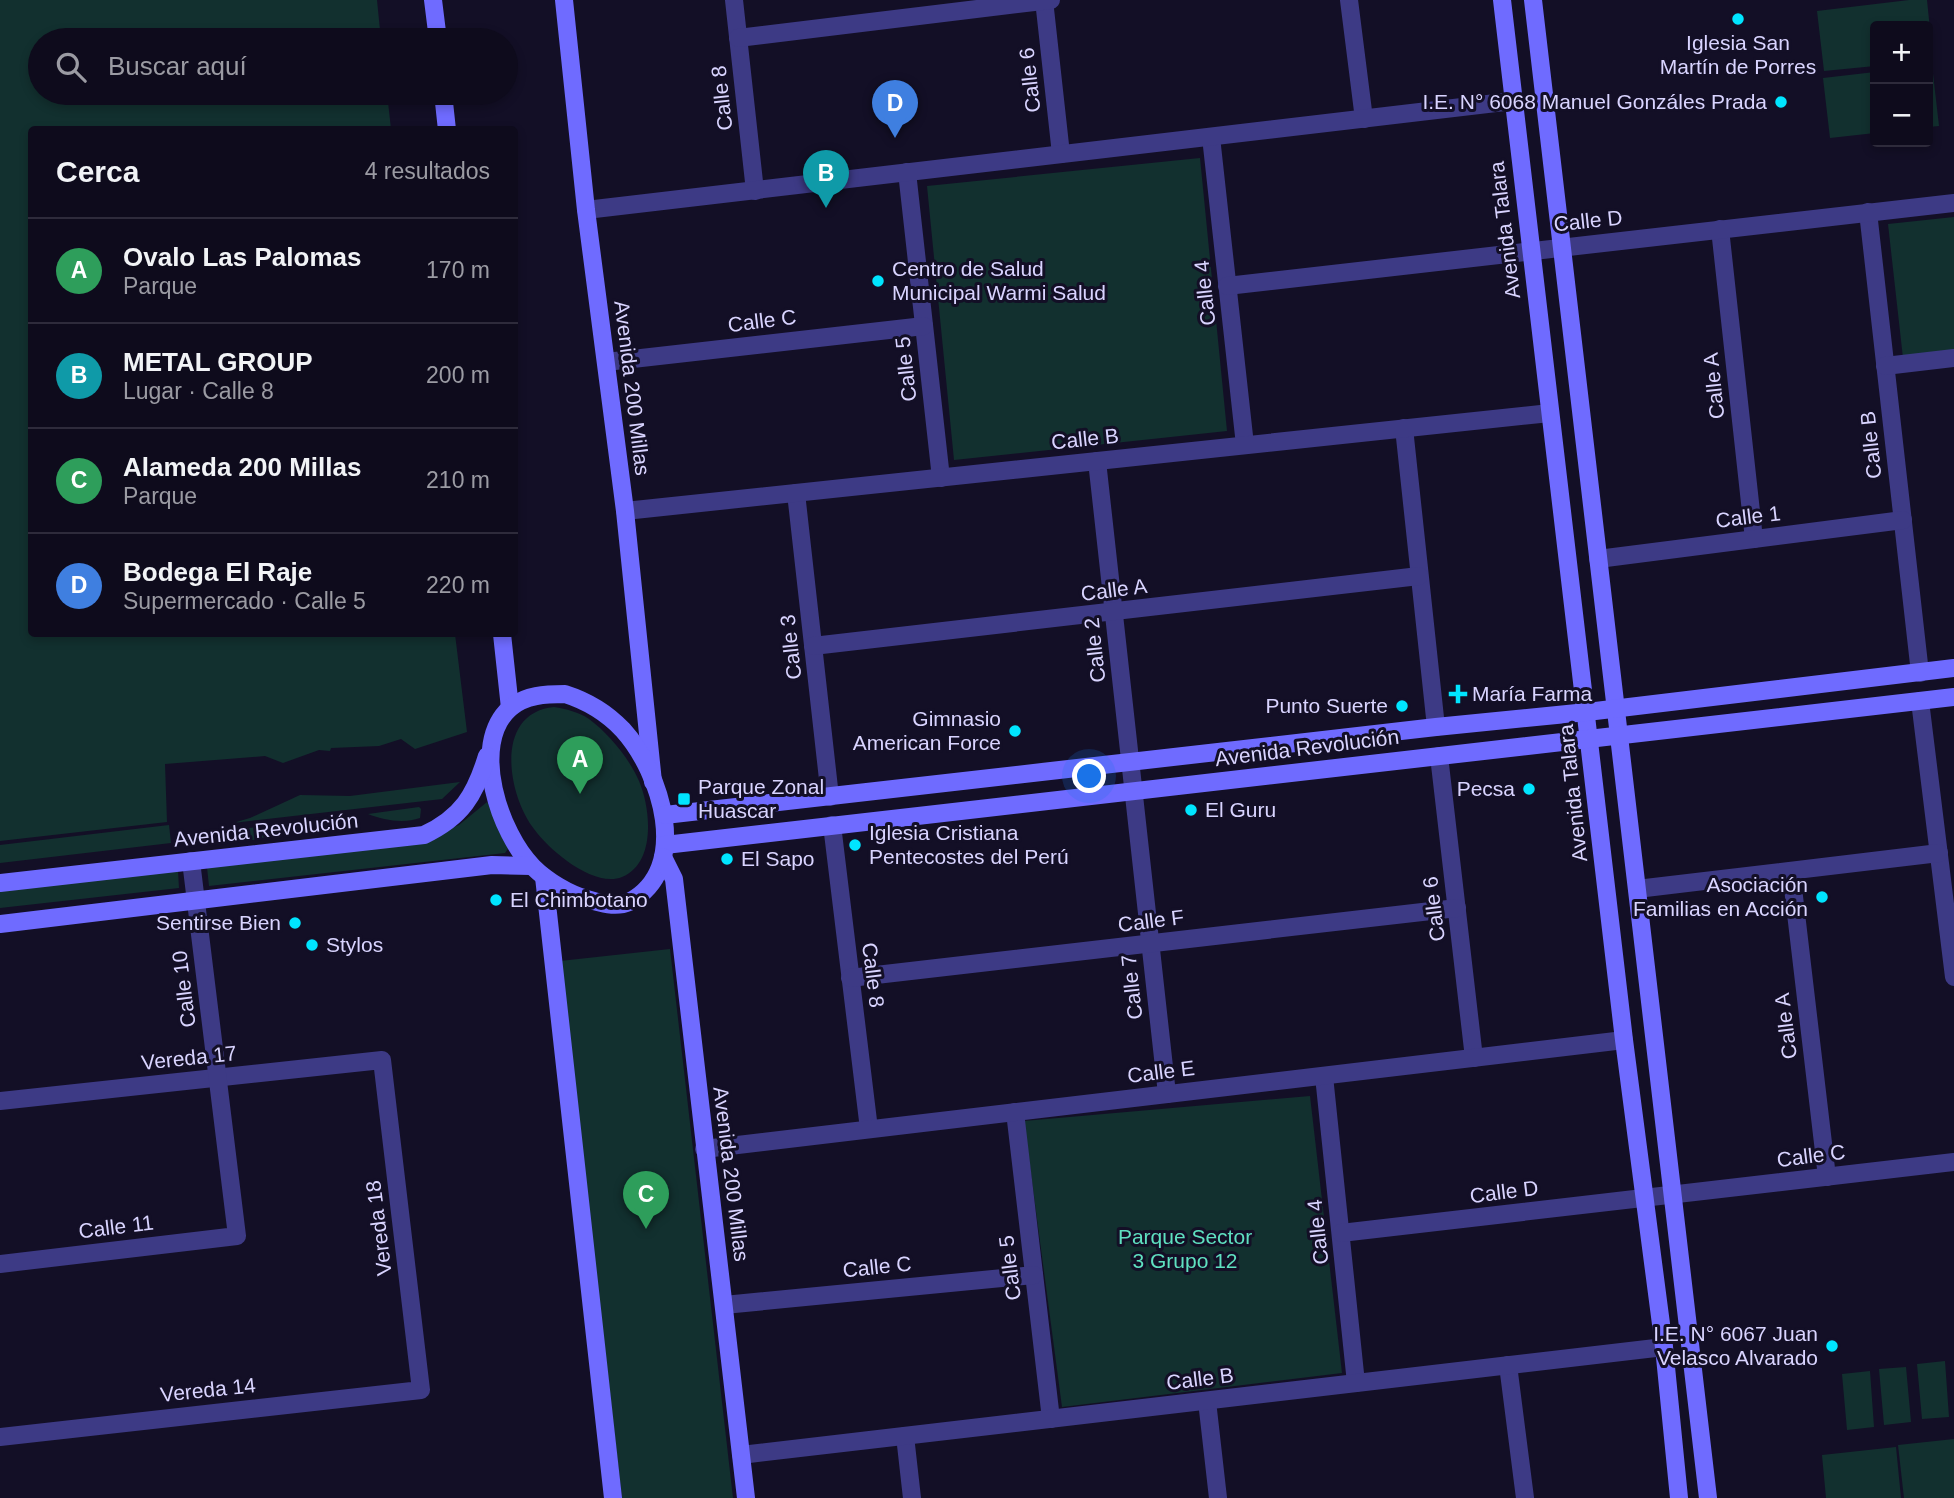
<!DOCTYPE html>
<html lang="es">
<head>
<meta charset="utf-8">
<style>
	:root { --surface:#0e0b1c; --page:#1c1929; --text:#f1f3f6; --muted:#9b9ba3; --line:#2e2b3b; --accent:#00e5ff }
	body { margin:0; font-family:Helvetica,sans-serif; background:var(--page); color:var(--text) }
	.controls { position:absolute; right:21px; top:21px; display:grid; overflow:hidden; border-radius:7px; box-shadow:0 4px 10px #0003 }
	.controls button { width:63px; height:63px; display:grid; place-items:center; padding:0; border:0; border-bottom:2px solid var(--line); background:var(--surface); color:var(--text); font:35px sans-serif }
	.you { position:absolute; left:1090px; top:777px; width:24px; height:24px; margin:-18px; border:5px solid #fff; border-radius:50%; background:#1a73e8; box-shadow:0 0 0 10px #1a73e833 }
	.badge { display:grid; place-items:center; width:46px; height:46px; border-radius:50%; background:var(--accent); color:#fff; font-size:23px; font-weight:700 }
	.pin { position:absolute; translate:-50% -58px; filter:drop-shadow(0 2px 4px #0008) }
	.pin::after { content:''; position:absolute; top:37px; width:24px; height:21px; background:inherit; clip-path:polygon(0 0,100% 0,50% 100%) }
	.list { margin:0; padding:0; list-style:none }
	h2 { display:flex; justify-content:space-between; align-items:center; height:91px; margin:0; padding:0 28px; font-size:30px }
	h2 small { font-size:23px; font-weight:400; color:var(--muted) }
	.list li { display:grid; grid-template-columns:46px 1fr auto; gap:21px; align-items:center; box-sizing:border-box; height:105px; padding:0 28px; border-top:2px solid var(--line) }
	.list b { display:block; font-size:26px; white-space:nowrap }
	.list p { margin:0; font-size:23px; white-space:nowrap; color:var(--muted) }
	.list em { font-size:23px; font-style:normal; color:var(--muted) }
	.icon { flex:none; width:38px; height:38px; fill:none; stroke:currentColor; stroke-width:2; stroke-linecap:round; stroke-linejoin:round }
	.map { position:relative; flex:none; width:1954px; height:1498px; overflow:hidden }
	.search { position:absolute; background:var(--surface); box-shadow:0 4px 10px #0003; left:28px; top:28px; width:490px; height:77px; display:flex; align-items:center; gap:18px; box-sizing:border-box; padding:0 24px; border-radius:38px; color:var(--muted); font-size:26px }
	.panel { position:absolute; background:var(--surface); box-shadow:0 4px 10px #0003; left:28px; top:126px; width:490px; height:511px; border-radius:7px }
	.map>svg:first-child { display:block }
	.green { fill:#12302f }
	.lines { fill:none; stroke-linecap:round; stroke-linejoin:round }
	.street { stroke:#3d3a85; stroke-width:18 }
	.secondary { stroke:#6f6bff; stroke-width:18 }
	.poi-dot { fill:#00e5ff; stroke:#130f26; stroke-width:2.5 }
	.labels { text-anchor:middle; stroke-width:6; stroke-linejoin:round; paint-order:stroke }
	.poi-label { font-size:21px; fill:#d9d4ff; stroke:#130f26; text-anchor:start }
	.street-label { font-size:21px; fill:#d9d4ff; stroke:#130f26 }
	.park-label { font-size:21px; fill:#5fe0c0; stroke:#130f26 }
</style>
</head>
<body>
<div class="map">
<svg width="1954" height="1498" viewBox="0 0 1954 1498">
	<rect width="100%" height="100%" fill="#130f26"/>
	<g class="green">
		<path d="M 0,0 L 377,0 L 381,40 L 40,40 L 40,93 L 387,93 L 391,129 L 32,130 L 32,634 L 455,634 L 467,732 L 415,749 L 401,739 L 379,746 L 331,748 L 330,751 L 319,750 L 283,763 L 265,756 L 165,764 L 167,822 L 0,841 Z"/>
		<path d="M 1909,0 L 1927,0 L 1933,59 L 1928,60 L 1928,26 L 1875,26 L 1875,66 L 1824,71 L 1817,11 Z"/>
		<path d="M 1932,65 L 1939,126 L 1928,127 L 1928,66 Z"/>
		<path d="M 1875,72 L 1875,133 L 1830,138 L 1823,78 Z"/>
		<path d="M 1200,158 L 1227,431 L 954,460 L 927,186 Z"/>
		<path d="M 1954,217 L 1954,352 L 1903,358 L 1888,224 Z"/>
		<path d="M 554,707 C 566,709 579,712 589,719 C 609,734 629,758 639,781 C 651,809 656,863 622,877 C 594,888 550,851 534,829 C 507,794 494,713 554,707 Z"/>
		<path d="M 460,782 L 442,799 L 233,823 L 250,818 L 300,795 L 350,796 Z"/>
		<path d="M 487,802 L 510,846 L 505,853 L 209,886 L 207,867 L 433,835 L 459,825 Z"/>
		<path d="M 419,807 L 421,809 L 420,818 C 403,824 384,820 368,814 Z"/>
		<path d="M 169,825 L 171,843 L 0,863 L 0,845 Z"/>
		<path d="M 279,825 C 272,841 247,840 231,843 L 225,838 L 225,834 L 230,830 Z"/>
		<path d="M 178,871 L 179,888 L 0,908 L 0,891 Z"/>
		<path d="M 670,949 L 733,1498 L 622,1498 L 560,961 Z"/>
		<path d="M 1310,1096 L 1342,1373 L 1062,1407 L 1024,1121 Z"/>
		<path d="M 1945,1361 L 1949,1417 L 1922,1419 L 1917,1364 Z"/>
		<path d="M 1906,1367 L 1911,1422 L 1884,1425 L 1879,1369 Z"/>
		<path d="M 1870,1371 L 1874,1427 L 1847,1430 L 1842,1374 Z"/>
		<path d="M 1954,1439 L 1954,1498 L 1904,1498 L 1898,1445 Z"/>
		<path d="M 1896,1447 L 1901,1498 L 1826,1498 L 1822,1455 Z"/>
	</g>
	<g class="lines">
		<g class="street">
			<path d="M 734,0 L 755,191"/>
			<path d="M 1044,0 L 1061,154"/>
			<path d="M 1349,0 L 1364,119"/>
			<path d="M 738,38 L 1051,0"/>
			<path d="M 1211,137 L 1245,445"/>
			<path d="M 907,172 L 941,478"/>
			<path d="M 586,210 L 1513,101"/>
			<path d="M 1868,212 L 1920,673"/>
			<path d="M 1720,229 L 1754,539"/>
			<path d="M 1227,286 L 1954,203"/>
			<path d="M 606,362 L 924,326"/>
			<path d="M 1885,366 L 1954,358"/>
			<path d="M 1404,428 L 1436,727"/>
			<path d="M 1097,461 L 1167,1094"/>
			<path d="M 796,493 L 830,797"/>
			<path d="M 625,511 L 1550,413"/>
			<path d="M 1598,559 L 1903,520"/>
			<path d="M 813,646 L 1419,576"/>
			<path d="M 1920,701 L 1954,977"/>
			<path d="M 1439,756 L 1474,1058"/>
			<path d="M 832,825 L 869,1129"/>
			<path d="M 1791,871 L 1827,1177"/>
			<path d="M 1637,889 L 1939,853"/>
			<path d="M 850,978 L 1457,908"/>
			<path d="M 1324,1076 L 1356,1383"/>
			<path d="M 0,1101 L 382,1060 L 421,1390 L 0,1437"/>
			<path d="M 1015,1112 L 1051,1419"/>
			<path d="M 704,1149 L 1624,1040"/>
			<path d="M 1341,1233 L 1954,1162"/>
			<path d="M 0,1264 L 237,1236 L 191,861"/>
			<path d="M 724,1305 L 1034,1275"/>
			<path d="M 1508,1365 L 1525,1498"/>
			<path d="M 1207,1401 L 1218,1498"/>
			<path d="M 905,1436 L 912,1498"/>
			<path d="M 741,1455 L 1664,1347"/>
		</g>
		<g class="secondary">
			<path d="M 433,0 L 438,40"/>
			<path d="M 564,0 L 586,210 L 625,511 L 653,782"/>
			<path d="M 1502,0 L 1624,1040 L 1664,1347 L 1679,1498"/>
			<path d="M 1533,0 L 1708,1498"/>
			<path d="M 443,93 L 447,130"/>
			<path d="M 502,634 L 510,708"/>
			<path d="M 565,694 C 587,701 607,713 623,730 C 661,772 692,869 629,902 C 616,908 600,903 587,899 C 569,894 547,881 533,867 C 500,834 469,745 510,708 C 525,695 546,694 565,694 Z"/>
			<path d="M 665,815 L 1436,727 L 1587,712 L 1954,668"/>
			<path d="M 665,845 L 1954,697"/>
			<path d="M 663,857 L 674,879 L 746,1498"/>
			<path d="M 544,877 L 613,1498"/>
			<path d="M 0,883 L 424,835 C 462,817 475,795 487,756"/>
			<path d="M 0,924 L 492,865 L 531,866"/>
		</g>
	</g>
	<g class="poi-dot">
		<circle cx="1738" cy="19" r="7"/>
		<circle cx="1781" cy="102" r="7"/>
		<circle cx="878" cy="281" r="7"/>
		<path d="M1454.5 683.5h7v7h7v7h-7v7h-7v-7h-7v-7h7z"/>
		<circle cx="1402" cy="706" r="7"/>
		<circle cx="1015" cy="731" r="7"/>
		<circle cx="1529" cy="789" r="7"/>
		<rect x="677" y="792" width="14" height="14" rx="3.5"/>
		<circle cx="1191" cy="810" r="7"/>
		<circle cx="855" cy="845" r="7"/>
		<circle cx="727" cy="859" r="7"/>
		<circle cx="1822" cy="897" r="7"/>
		<circle cx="496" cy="900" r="7"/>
		<circle cx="295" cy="923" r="7"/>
		<circle cx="312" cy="945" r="7"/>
		<circle cx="1832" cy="1346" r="7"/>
	</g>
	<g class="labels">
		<g class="poi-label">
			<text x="1738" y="50" text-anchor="middle">Iglesia San<tspan x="1738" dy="24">Martín de Porres</tspan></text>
			<text x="1767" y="109" text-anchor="end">I.E. N° 6068 Manuel Gonzáles Prada</text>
			<text x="892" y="276">Centro de Salud<tspan x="892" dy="24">Municipal Warmi Salud</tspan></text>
			<text x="1472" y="701">María Farma</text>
			<text x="1388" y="713" text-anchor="end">Punto Suerte</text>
			<text x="1001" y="726" text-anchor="end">Gimnasio<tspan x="1001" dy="24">American Force</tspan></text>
			<text x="698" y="794">Parque Zonal<tspan x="698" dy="24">Huascar</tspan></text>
			<text x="1515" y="796" text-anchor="end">Pecsa</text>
			<text x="1205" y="817">El Guru</text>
			<text x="869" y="840">Iglesia Cristiana<tspan x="869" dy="24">Pentecostes del Perú</tspan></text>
			<text x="741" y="866">El Sapo</text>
			<text x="1808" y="892" text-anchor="end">Asociación<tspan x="1808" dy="24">Familias en Acción</tspan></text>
			<text x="510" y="907">El Chimbotano</text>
			<text x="281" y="930" text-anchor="end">Sentirse Bien</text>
			<text x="326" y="952">Stylos</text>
			<text x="1818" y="1341" text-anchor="end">I.E. N° 6067 Juan<tspan x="1818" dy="24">Velasco Alvarado</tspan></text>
		</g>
		<g class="street-label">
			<text transform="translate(1030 80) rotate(-96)" y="7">Calle 6</text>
			<text transform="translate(722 98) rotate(-96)" y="7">Calle 8</text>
			<text transform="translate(1588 221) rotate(-6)" y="7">Calle D</text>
			<text transform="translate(1505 230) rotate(-97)" y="7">Avenida Talara</text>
			<text transform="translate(1205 293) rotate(-96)" y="7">Calle 4</text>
			<text transform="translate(762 321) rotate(-7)" y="7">Calle C</text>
			<text transform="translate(906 369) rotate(-96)" y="7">Calle 5</text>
			<text transform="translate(1714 386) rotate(-96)" y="7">Calle A</text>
			<text transform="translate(632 388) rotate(83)" y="7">Avenida 200 Millas</text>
			<text transform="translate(1085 439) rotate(-6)" y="7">Calle B</text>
			<text transform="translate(1871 445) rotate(-96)" y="7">Calle B</text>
			<text transform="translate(1748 517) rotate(-7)" y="7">Calle 1</text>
			<text transform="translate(1114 590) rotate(-7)" y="7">Calle A</text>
			<text transform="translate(791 647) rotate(-96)" y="7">Calle 3</text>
			<text transform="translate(1095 650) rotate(-96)" y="7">Calle 2</text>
			<text transform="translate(1307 748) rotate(-7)" y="7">Avenida Revolución</text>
			<text transform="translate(1573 793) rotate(-96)" y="7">Avenida Talara</text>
			<text transform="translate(266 830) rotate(-6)" y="7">Avenida Revolución</text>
			<text transform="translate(1434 909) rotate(-97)" y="7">Calle 6</text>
			<text transform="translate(1151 921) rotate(-7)" y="7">Calle F</text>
			<text transform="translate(873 975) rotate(83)" y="7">Calle 8</text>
			<text transform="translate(1132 987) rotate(-96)" y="7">Calle 7</text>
			<text transform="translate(184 989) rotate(-97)" y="7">Calle 10</text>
			<text transform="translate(1786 1026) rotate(-97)" y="7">Calle A</text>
			<text transform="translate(189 1058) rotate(-6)" y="7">Vereda 17</text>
			<text transform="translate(1161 1072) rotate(-7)" y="7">Calle E</text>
			<text transform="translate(1811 1156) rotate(-7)" y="7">Calle C</text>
			<text transform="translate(731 1174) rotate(83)" y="7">Avenida 200 Millas</text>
			<text transform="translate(1504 1192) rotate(-7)" y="7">Calle D</text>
			<text transform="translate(116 1227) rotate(-7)" y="7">Calle 11</text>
			<text transform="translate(379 1228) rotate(-97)" y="7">Vereda 18</text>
			<text transform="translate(1318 1232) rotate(-96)" y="7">Calle 4</text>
			<text transform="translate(877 1267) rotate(-6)" y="7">Calle C</text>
			<text transform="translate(1010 1268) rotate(-97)" y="7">Calle 5</text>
			<text transform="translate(1200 1379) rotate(-7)" y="7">Calle B</text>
			<text transform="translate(208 1390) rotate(-6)" y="7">Vereda 14</text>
		</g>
		<g class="park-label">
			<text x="1185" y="1244">Parque Sector<tspan x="1185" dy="24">3 Grupo 12</tspan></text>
		</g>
	</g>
</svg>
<div class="controls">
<button>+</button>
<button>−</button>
</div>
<div class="you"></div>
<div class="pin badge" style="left:580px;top:794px;background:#2e9e5b">A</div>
<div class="pin badge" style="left:826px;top:208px;background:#0f9aa8">B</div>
<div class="pin badge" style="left:646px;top:1229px;background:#2e9e5b">C</div>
<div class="pin badge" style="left:895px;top:138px;background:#3f7fe0">D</div>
<div class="search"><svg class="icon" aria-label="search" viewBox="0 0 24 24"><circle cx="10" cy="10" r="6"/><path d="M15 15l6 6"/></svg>Buscar aquí</div>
<section class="panel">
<h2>Cerca<small>4 resultados</small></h2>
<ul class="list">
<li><span class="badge" style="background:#2e9e5b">A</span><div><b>Ovalo Las Palomas</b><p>Parque</p></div><em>170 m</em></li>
<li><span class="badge" style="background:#0f9aa8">B</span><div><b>METAL GROUP</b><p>Lugar · Calle 8</p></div><em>200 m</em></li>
<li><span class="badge" style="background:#2e9e5b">C</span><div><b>Alameda 200 Millas</b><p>Parque</p></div><em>210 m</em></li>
<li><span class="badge" style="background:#3f7fe0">D</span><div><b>Bodega El Raje</b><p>Supermercado · Calle 5</p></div><em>220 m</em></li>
</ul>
</section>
</div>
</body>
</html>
